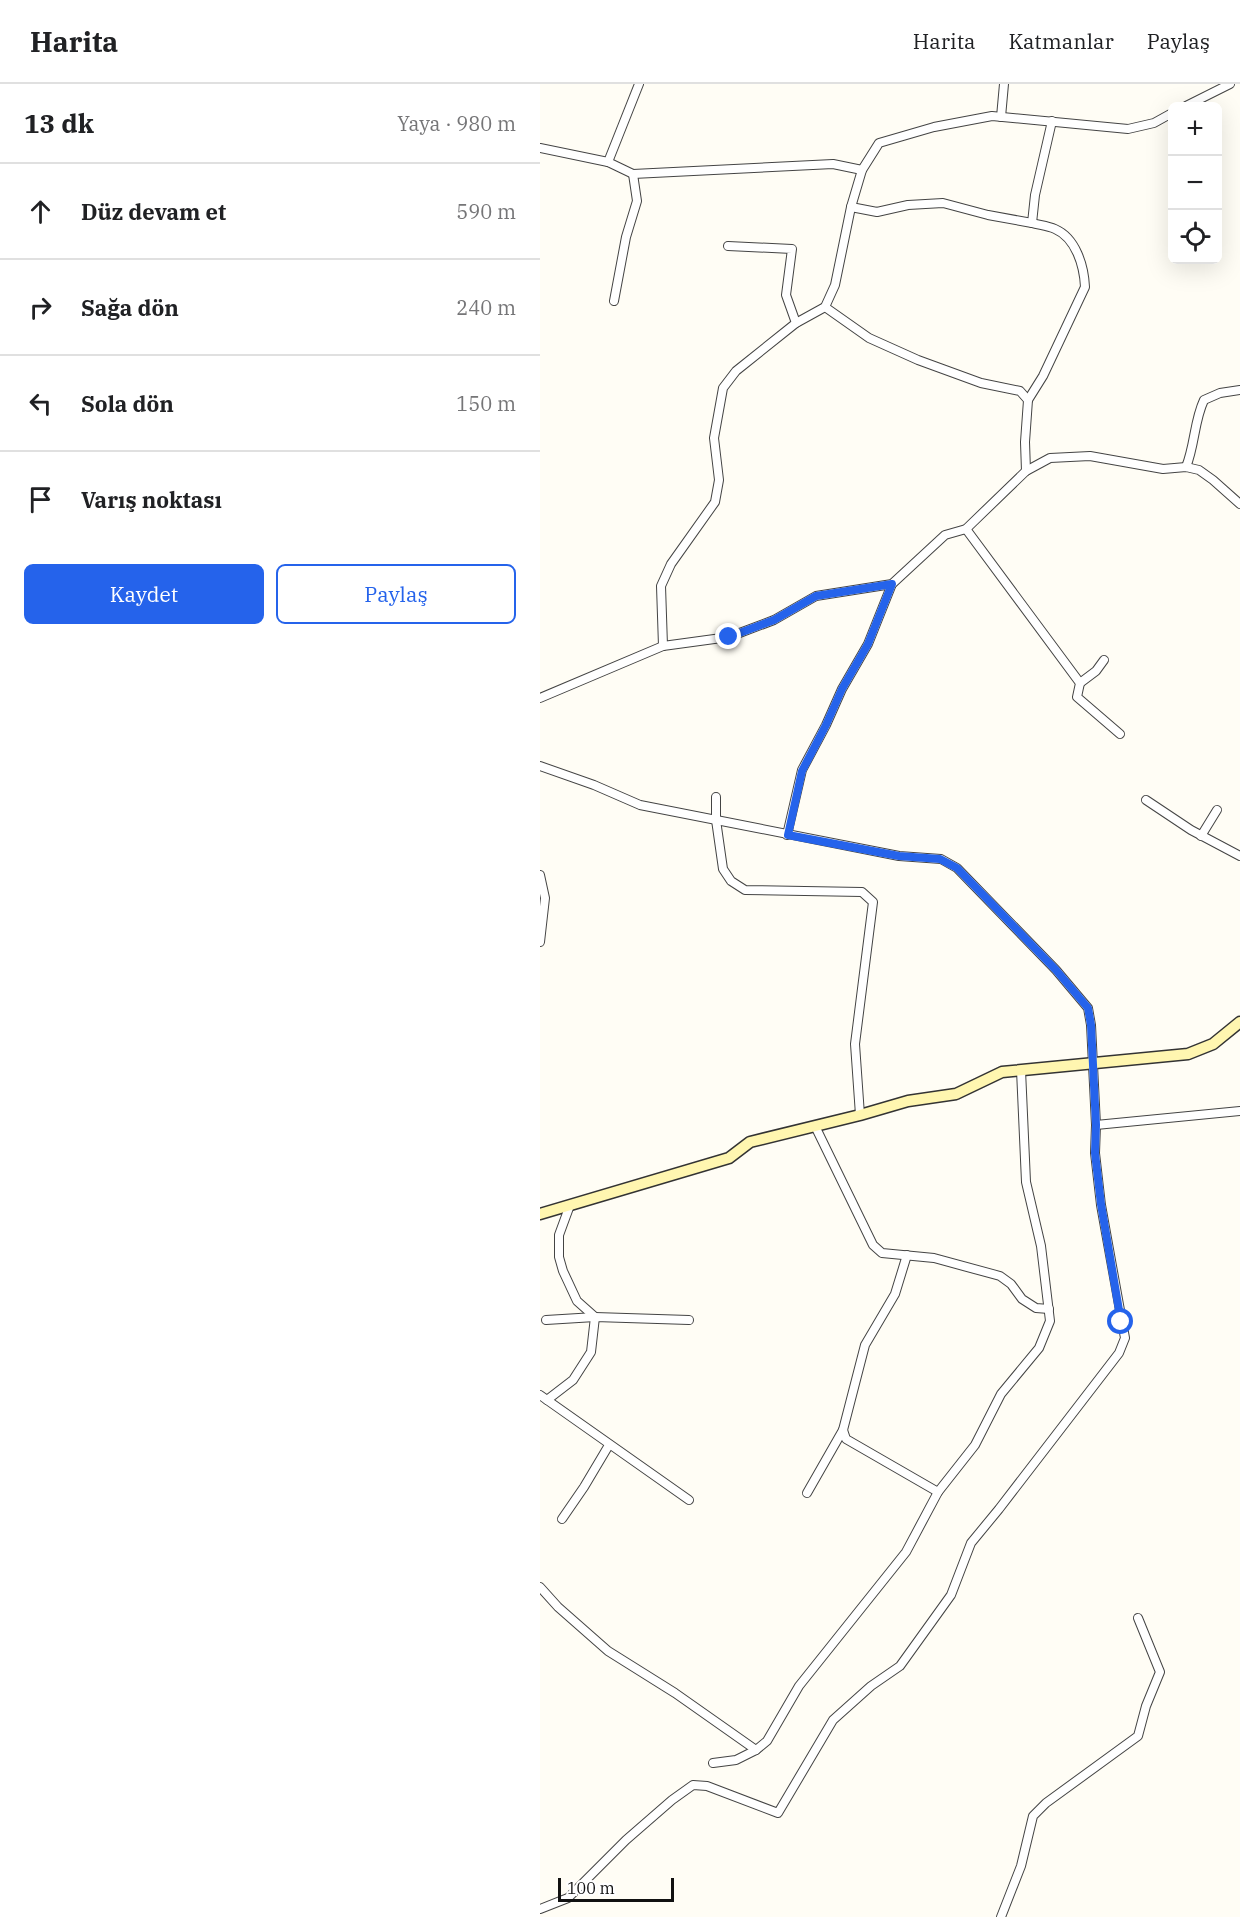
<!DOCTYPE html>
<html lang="tr">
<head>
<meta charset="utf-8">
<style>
	:root { --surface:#fff; --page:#f2f2f2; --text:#202124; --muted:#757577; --line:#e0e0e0; --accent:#2563eb }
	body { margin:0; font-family:"IBM Plex Serif",serif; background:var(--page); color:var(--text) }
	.controls { position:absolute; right:18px; top:18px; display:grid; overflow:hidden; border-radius:9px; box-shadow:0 6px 24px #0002 }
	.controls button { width:54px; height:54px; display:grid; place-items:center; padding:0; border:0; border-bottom:2px solid var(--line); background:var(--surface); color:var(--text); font:30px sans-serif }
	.scale { position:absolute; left:18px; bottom:15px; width:116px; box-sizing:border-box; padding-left:6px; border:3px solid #111; border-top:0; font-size:16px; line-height:21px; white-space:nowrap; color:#111; -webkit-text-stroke:4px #fff; paint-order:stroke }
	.stop { position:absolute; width:18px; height:18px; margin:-14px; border:4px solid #2563eb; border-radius:50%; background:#fff }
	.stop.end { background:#2563eb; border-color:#fff; box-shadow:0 2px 6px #0008 }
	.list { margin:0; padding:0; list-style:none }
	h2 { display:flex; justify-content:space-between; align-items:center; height:78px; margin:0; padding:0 24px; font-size:26px }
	h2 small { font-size:20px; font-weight:400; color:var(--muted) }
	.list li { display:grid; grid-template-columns:39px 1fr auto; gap:18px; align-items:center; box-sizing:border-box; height:96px; padding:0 24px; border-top:2px solid var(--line) }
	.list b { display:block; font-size:22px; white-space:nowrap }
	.list em { font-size:20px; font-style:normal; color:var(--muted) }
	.actions { display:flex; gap:12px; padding:18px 24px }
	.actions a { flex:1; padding:14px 0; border:2px solid var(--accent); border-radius:9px; text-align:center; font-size:21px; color:var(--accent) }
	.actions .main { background:var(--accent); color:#fff }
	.icon { flex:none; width:33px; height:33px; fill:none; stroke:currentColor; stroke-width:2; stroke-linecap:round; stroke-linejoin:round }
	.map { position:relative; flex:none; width:700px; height:1833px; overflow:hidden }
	header { display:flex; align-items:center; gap:36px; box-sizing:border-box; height:84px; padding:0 30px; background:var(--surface); border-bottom:2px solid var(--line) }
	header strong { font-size:28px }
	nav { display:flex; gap:33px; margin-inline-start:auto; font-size:21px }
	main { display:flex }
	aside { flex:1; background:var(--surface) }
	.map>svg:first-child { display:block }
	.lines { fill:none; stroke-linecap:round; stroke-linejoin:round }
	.street-casing { stroke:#444; stroke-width:10 }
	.secondary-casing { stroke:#333; stroke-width:13 }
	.street { stroke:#fff; stroke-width:8 }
	.secondary { stroke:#fff6b0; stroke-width:10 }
	.route { stroke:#2563eb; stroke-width:8 }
</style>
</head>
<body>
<header>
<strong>Harita</strong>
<nav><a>Harita</a><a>Katmanlar</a><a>Paylaş</a></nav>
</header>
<main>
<aside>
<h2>13 dk<small>Yaya · 980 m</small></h2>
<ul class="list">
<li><svg class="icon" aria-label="ahead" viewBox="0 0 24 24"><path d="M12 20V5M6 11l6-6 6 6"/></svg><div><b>Düz devam et</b></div><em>590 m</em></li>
<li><svg class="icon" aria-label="right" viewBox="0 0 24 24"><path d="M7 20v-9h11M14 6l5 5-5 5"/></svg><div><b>Sağa dön</b></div><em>240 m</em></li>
<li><svg class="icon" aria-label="left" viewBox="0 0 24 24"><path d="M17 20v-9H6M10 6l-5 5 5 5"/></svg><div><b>Sola dön</b></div><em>150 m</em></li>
<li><svg class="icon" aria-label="arrive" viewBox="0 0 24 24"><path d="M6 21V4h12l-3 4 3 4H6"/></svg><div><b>Varış noktası</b></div></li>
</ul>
<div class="actions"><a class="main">Kaydet</a><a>Paylaş</a></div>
</aside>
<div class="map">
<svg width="700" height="1833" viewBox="0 0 700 1833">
	<rect width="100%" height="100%" fill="#fffdf5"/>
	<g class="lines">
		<g class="street-casing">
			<g id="street">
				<path d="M 646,22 L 690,0"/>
				<path d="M 461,33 L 464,0"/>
				<path d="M 0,64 L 68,78 L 93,90 L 293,80 L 322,86"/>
				<path d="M 68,78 L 99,0"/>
				<path d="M 311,123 L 337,128 L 368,121 L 403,119 L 448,131 L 492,139 L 495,111 L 512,37"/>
				<path d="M 188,162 L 252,165 L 246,211 L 256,239"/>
				<path d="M 74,217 L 86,153 L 97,117 L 93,90"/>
				<path d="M 285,223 L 329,254 L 378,276 L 441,299 L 480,307 L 488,316 L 485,358 L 486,387"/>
				<path d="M 488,316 L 503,292 L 545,203 C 544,182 536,154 515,145 C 508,142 499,141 492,139"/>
				<path d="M 646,383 C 655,361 654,337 664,316 L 680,309 L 700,306"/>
				<path d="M 426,445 L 540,599 L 537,613 L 580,650"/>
				<path d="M 123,562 L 121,502 L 131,480 L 175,418 L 179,396 L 174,354 L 183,304 L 196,287 L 256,239 L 285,223 L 295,201 L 311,123 L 322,86 L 339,59 L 394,43 L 452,32 L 588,45 L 614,39 L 632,29"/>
				<path d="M 540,599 L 556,587 L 564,576"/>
				<path d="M 0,614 L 123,562 L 189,553 L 234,536 L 276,512 L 352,500 L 405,451 L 426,445 L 486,387 L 510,374 L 550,372 L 623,385 L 646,383 L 659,386 L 673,396 L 700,420"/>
				<path d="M 0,682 L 54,701 L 100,721 L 359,772 L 401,775 L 417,784 L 516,886 L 548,924 L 551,941 L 556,1041 L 555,1069 L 561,1121 L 585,1254 L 579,1269 L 459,1425 L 431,1459 L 411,1511 L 360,1582 L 331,1602 L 293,1636 L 238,1729 L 167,1702 L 153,1701 L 132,1716 L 86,1756 L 28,1814 L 0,1825"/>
				<path d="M 176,713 L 176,736 L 183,785 L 191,797 L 205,806 L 322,808 L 333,818 L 315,960 L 320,1031"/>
				<path d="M 606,716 L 651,746 L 700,772"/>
				<path d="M 247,751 L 262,686 L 286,641 L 302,605 L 328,560 L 352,500"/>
				<path d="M 661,752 L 677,726"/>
				<path d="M 0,791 L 5,814 L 0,858"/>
				<path d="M 556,1041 L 700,1027"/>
				<path d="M 275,1042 L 333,1161 L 342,1169 L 394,1174 L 460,1192 L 471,1200 L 482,1215 L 496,1224 L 509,1225"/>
				<path d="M 367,1171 L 355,1210 L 325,1261 L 303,1346 L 306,1355 L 398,1408"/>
				<path d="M 6,1236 L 55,1233 L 149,1236"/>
				<path d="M 0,1311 L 149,1416"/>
				<path d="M 7,1316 L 33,1296 L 51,1268 L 55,1233 L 37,1217 L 23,1187 L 19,1173 L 19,1151 L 30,1121"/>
				<path d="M 267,1409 L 303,1346"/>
				<path d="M 22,1435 L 44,1403 L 69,1361"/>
				<path d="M 0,1503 L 18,1523 L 68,1567 L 135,1609 L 216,1666"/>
				<path d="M 173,1679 L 196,1676 L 216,1666 L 227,1657 L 259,1602 L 366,1468 L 398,1408 L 435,1361 L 461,1310 L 499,1264 L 510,1237 L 501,1162 L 486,1098 L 481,986"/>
				<path d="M 461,1833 L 481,1782 L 493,1732 L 506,1719 L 598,1652 L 606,1622 L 620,1588 L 598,1534"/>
			</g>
		</g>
		<g class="secondary-casing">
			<path id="secondary" d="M 0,1130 L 189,1074 L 210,1058 L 320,1031 L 368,1017 L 416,1010 L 462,988 L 648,970 L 673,960 L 700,938"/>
		</g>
		<use href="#street" class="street"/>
		<use href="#secondary" class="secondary"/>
	</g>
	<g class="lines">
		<path class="route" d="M 189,553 L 234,536 L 276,512 L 352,500 L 328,560 L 302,605 L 286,641 L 262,687 L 248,751 L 359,772 L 400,775 L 417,784 L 516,886 L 548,924 L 551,941 L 556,1041 L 555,1069 L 561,1120 L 581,1238"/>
	</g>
</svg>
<div class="controls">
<button>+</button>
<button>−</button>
<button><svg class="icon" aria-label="locate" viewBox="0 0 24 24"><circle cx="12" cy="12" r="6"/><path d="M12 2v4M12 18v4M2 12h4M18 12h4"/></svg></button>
</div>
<div class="scale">100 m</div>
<div class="stop" style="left:581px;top:1238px"></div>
<div class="stop end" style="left:189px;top:553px"></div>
</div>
</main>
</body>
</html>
